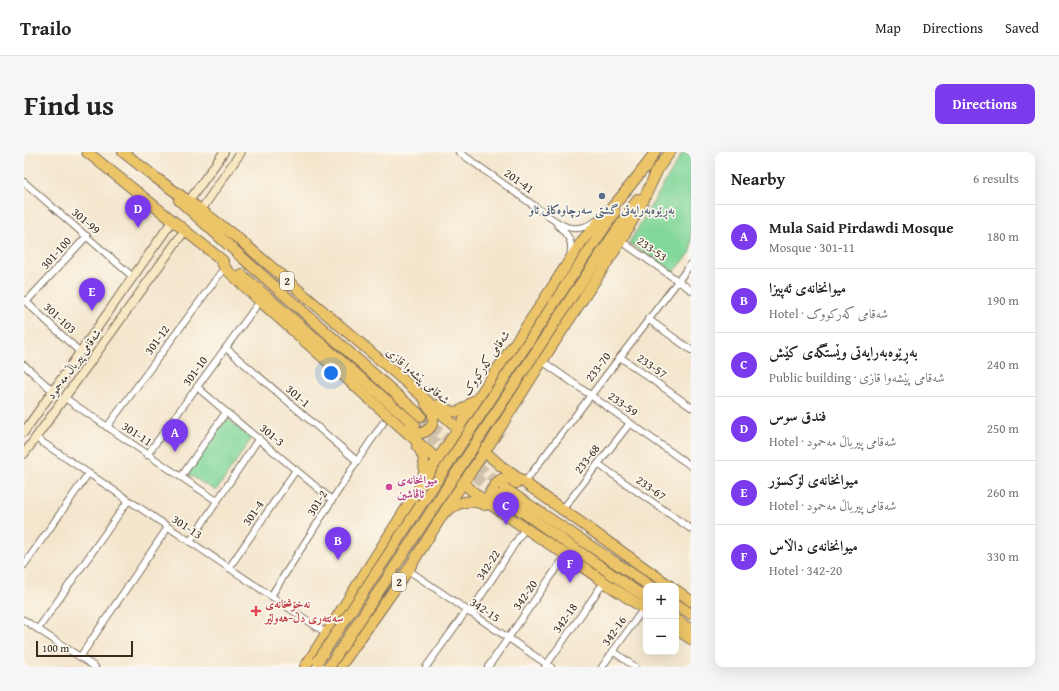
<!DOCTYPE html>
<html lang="en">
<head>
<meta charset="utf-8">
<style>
	:root { --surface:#fff; --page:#f6f6f6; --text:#222; --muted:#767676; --line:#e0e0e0; --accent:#7c3aed }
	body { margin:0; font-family:"Gentium Book Plus",Amiri,serif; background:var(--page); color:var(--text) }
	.controls { position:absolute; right:12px; bottom:12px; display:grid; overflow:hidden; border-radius:8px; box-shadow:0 4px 16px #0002 }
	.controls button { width:36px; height:36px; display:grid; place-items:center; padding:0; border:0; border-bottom:1px solid var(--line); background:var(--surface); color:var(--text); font:20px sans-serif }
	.scale { position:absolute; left:12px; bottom:10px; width:97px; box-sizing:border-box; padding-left:4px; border:2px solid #3b2a1e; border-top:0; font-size:11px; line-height:14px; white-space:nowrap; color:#3b2a1e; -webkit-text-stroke:3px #fbf7ec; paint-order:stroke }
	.you { position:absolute; left:307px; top:221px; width:14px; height:14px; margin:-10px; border:3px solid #fff; border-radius:50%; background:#1a73e8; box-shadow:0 0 0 6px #1a73e833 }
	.badge { display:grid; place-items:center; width:26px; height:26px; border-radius:50%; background:var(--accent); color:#fff; font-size:13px; font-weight:700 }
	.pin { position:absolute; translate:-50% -33px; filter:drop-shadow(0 1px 2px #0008) }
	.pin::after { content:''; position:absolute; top:21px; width:14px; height:12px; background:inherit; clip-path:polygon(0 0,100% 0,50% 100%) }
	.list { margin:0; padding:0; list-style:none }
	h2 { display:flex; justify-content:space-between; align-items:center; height:52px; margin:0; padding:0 16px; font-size:17px }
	h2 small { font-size:13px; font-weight:400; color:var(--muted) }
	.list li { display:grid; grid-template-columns:26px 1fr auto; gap:12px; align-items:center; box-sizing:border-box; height:64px; padding:0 16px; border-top:1px solid var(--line) }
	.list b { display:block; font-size:15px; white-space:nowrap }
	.list p { margin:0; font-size:13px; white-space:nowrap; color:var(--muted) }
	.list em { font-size:13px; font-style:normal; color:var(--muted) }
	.map { position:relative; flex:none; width:667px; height:515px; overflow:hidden; border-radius:8px }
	header { display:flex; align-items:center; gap:24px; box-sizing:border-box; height:56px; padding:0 20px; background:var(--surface); border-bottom:1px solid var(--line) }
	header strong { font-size:19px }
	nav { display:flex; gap:22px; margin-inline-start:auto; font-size:14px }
	.intro { display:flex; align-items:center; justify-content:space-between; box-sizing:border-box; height:96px; padding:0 24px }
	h1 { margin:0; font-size:28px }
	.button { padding:10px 18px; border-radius:8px; background:var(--accent); color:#fff; font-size:14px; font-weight:700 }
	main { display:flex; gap:24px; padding:0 24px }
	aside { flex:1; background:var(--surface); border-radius:8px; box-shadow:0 4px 16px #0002 }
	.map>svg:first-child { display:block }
	.green { fill:#82d79a; stroke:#5e805c }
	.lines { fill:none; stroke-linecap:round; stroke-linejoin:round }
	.trunk-tunnel { stroke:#cfc0aa; stroke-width:10; stroke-dasharray:10 5; stroke-linecap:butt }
	.minor-casing { stroke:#7c6c5b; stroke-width:8 }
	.secondary-casing { stroke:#7c6c5b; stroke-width:10 }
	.trunk-casing { stroke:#7c6c5b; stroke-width:12 }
	.minor { stroke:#fff; stroke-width:6 }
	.secondary { stroke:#f8e8c3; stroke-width:8 }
	.trunk { stroke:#edc569; stroke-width:10 }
	.trunk-bridge-casing { stroke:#7c6c5b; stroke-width:12; stroke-linecap:butt }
	.trunk-bridge { stroke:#edc569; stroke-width:10 }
	.service-dot { fill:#5c6f8a; stroke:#fbf7ec; stroke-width:1.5 }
	.hotel-dot { fill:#d1479c; stroke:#fbf7ec; stroke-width:1.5 }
	.health-dot { fill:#e0444e; stroke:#fbf7ec; stroke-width:1.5 }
	.labels { text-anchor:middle; stroke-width:3.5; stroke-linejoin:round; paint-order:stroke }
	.shield { fill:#fbf7ec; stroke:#75685c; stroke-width:1 }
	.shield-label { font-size:11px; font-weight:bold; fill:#3b2a1e }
	.street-label { font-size:12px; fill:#3b2a1e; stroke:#fbf7ec }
	.service-label { font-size:12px; font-weight:bold; fill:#4e5e75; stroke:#fbf7ec }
	.hotel-label { font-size:12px; font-weight:bold; fill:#b23c85; stroke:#fbf7ec; text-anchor:start }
	.health-label { font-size:12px; font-weight:bold; fill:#be3a42; stroke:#fbf7ec; text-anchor:start }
</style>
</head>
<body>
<header>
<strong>Trailo</strong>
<nav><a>Map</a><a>Directions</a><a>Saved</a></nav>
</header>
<div class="intro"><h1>Find us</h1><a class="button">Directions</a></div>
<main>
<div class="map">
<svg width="667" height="515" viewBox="0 0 667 515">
	<rect width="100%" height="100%" fill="#fbf7ec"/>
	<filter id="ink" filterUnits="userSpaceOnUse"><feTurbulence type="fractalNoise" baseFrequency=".025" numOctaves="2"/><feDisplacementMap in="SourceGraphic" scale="8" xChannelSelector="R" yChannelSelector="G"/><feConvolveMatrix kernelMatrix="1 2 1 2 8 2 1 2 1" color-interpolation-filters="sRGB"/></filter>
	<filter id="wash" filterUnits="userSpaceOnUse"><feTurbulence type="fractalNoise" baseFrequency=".012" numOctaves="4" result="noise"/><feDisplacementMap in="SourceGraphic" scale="16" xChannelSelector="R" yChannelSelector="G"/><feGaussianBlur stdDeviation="0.9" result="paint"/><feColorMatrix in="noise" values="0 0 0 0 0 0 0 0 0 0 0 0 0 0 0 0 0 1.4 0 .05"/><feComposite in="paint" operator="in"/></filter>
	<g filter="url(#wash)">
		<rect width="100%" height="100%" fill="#f4e6cd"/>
		<g class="green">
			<path d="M 659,0 L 667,2 L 667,100 L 650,120 L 605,91 Z"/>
			<path d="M 203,266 L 227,287 L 192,339 L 164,322 Z"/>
		</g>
	</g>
	<g filter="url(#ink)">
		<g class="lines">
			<g class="trunk-tunnel">
				<path d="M 397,264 L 480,336"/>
				<path d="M 394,275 L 473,343"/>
			</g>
			<g class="minor-casing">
				<g id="minor">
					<path d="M 435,0 C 460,18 485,36 509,53 C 520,61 531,71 543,75 C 553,78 563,75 572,69"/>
					<path d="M 0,30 L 109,125"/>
					<path d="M 533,72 C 543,83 550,88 546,104"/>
					<path d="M 597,89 L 667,138"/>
					<path d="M 0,148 L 56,200"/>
					<path d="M 2,150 L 63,84"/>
					<path d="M 624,167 L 667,198"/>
					<path d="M 202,196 L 333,309"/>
					<path d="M 596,205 L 667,255"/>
					<path d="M 518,209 L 667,314"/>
					<path d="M 0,213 L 29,239"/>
					<path d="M 173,235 L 202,260 L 308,348"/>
					<path d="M 41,246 L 157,325 L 193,349"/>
					<path d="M 83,275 L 201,115"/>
					<path d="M 12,286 L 302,481"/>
					<path d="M 123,303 L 236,149"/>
					<path d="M 574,312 L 667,377"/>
					<path d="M 157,325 L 202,260"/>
					<path d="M 500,331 L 667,112"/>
					<path d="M 538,358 L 606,271"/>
					<path d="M 166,390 L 235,286"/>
					<path d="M 0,413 L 64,322"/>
					<path d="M 205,416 L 272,318"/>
					<path d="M 384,418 L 527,515"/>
					<path d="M 247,444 L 333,309 L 359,271"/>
					<path d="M 446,461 L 501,376"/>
					<path d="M 0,468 L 71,515"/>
					<path d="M 14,477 L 104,349"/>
					<path d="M 589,499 L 611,515"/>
					<path d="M 56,505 L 144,375"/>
					<path d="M 402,515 L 443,458"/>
					<path d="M 464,515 L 542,403"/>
					<path d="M 521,515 L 580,430"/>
					<path d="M 578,515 L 620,456"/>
				</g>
			</g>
			<g class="secondary-casing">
				<g id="secondary">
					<path d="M 165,49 L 200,0"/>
					<path d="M 177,58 L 217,0"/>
					<path d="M 0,280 L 149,68"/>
					<path d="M 0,302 L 161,78"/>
				</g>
			</g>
			<g class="trunk-casing">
				<g id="trunk">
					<path d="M 63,0 L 199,109"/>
					<path d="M 99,0 L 132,26 L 177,58 L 216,88 L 391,238 L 477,314 L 646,434"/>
					<path d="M 621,16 L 631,0"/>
					<path d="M 630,22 L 646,0"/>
					<path d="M 155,48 L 222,109 L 397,264"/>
					<path d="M 195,106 L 202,117 L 236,149 L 454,344 L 501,376 L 542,403 L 580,430 L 622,458"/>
					<path d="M 218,123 L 391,273"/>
					<path d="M 542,133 L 591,60"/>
					<path d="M 551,140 L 614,47"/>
					<path d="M 414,253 C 430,262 435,263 449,249"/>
					<path d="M 382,277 C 393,287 412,279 409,263 C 408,258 405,255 402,252"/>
					<path d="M 393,294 C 402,305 401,315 399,328"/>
					<path d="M 480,336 L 626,434"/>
					<path d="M 474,343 L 622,446"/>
					<path d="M 473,355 C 470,352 467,351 466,347 C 464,340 475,325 483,326 C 486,326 489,329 492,331"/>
					<path d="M 423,359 C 434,350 447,346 461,353"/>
					<path d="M 652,438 L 667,449"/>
					<path d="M 652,452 L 667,462"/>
					<path d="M 652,467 L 667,478"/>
					<path d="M 652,477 L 667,487"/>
					<path d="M 281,515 L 399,330 L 458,240 L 514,157 L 558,89 L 597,45 L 624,11"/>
					<path d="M 316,515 L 384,418 L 431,343 L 469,287 L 518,209 L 597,89 L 618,51 L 634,17"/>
				</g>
			</g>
			<use href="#minor" class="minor"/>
			<use href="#secondary" class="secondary"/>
			<use href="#trunk" class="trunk"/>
			<g class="trunk-bridge-casing">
				<g id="trunk-bridge">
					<path d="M 294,509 L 542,133"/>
					<path d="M 305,515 L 551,140"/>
				</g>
			</g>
			<use href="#trunk-bridge" class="trunk-bridge"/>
		</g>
	</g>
	<circle class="service-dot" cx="578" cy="44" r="4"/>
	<circle class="hotel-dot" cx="365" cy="335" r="4"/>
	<path class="health-dot" d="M230 453h4v4h4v4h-4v4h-4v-4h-4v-4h4z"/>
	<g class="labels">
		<g class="shield">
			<rect x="256" y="120" width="14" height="18" rx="3"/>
			<rect x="368" y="421" width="14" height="18" rx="3"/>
		</g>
		<g class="shield-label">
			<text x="263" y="133">2</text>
			<text x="375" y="434">2</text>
		</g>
		<g class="street-label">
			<text transform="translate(495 29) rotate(35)" y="4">201-41</text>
			<text transform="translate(62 69) rotate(41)" y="4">301-99</text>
			<text transform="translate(628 97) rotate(35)" y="4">233-53</text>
			<text transform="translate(32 101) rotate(-48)" y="4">301-100</text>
			<text transform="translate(36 166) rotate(43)" y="4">301-103</text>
			<text transform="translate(133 188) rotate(-54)" y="4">301-12</text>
			<text transform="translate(462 211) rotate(-56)" y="4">شەقامی کەرکووک</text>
			<text transform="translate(50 212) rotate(-54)" y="4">شەقامی پیرباڵ مەحمود</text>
			<text transform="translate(628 214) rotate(35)" y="4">233-57</text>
			<text transform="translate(574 215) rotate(-53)" y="4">233-70</text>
			<text transform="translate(171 219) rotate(-54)" y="4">301-10</text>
			<text transform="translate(394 224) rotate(41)" y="4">شەقامی پێشەوا قازی</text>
			<text transform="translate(274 244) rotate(41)" y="4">301-1</text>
			<text transform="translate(599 252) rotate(35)" y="4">233-59</text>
			<text transform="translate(113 282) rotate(34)" y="4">301-11</text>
			<text transform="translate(248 283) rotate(40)" y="4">301-3</text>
			<text transform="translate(563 307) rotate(-52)" y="4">233-68</text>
			<text transform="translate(627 336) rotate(35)" y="4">233-67</text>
			<text transform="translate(293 351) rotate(-58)" y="4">301-2</text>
			<text transform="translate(229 361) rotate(-56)" y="4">301-4</text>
			<text transform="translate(163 375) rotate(34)" y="4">301-13</text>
			<text transform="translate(464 413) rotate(-57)" y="4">342-22</text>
			<text transform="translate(501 443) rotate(-55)" y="4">342-20</text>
			<text transform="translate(461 458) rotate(34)" y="4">342-15</text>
			<text transform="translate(541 466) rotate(-55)" y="4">342-18</text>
			<text transform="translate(590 479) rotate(-55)" y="4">342-16</text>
		</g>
		<g class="service-label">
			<text x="578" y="62">بەڕێوەبەرایەتی گشتی سەرچاوەکانی ئاو</text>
		</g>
		<g class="hotel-label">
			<text x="373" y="332">میوانخانەی<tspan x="373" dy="14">ئاڤاشین</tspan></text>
		</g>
		<g class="health-label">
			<text x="241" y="456">نەخۆشخانەی<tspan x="241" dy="14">سەنتەری دڵ-هەولێر</tspan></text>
		</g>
	</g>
</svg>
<div class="controls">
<button>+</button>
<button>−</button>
</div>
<div class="scale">100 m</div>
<div class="you"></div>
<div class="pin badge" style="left:151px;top:300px">A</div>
<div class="pin badge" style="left:314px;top:408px">B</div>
<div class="pin badge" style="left:482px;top:373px">C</div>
<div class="pin badge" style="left:114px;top:76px">D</div>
<div class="pin badge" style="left:68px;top:159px">E</div>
<div class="pin badge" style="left:546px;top:431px">F</div>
</div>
<aside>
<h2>Nearby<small>6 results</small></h2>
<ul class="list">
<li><span class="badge">A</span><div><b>Mula Said Pirdawdi Mosque</b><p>Mosque · 301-11</p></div><em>180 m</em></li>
<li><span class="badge">B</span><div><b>میوانخانەی ئەپیزا</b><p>Hotel · شەقامی کەرکووک</p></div><em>190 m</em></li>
<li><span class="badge">C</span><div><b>بەڕێوەبەرایەتی وێستگەی کێش</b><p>Public building · شەقامی پێشەوا قازی</p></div><em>240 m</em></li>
<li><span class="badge">D</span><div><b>فندق سوس</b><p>Hotel · شەقامی پیرباڵ مەحمود</p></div><em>250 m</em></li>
<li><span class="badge">E</span><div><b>میوانخانەی لۆکسۆر</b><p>Hotel · شەقامی پیرباڵ مەحمود</p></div><em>260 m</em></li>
<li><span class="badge">F</span><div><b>میوانخانەی داڵاس</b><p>Hotel · 342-20</p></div><em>330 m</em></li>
</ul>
</aside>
</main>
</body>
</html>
